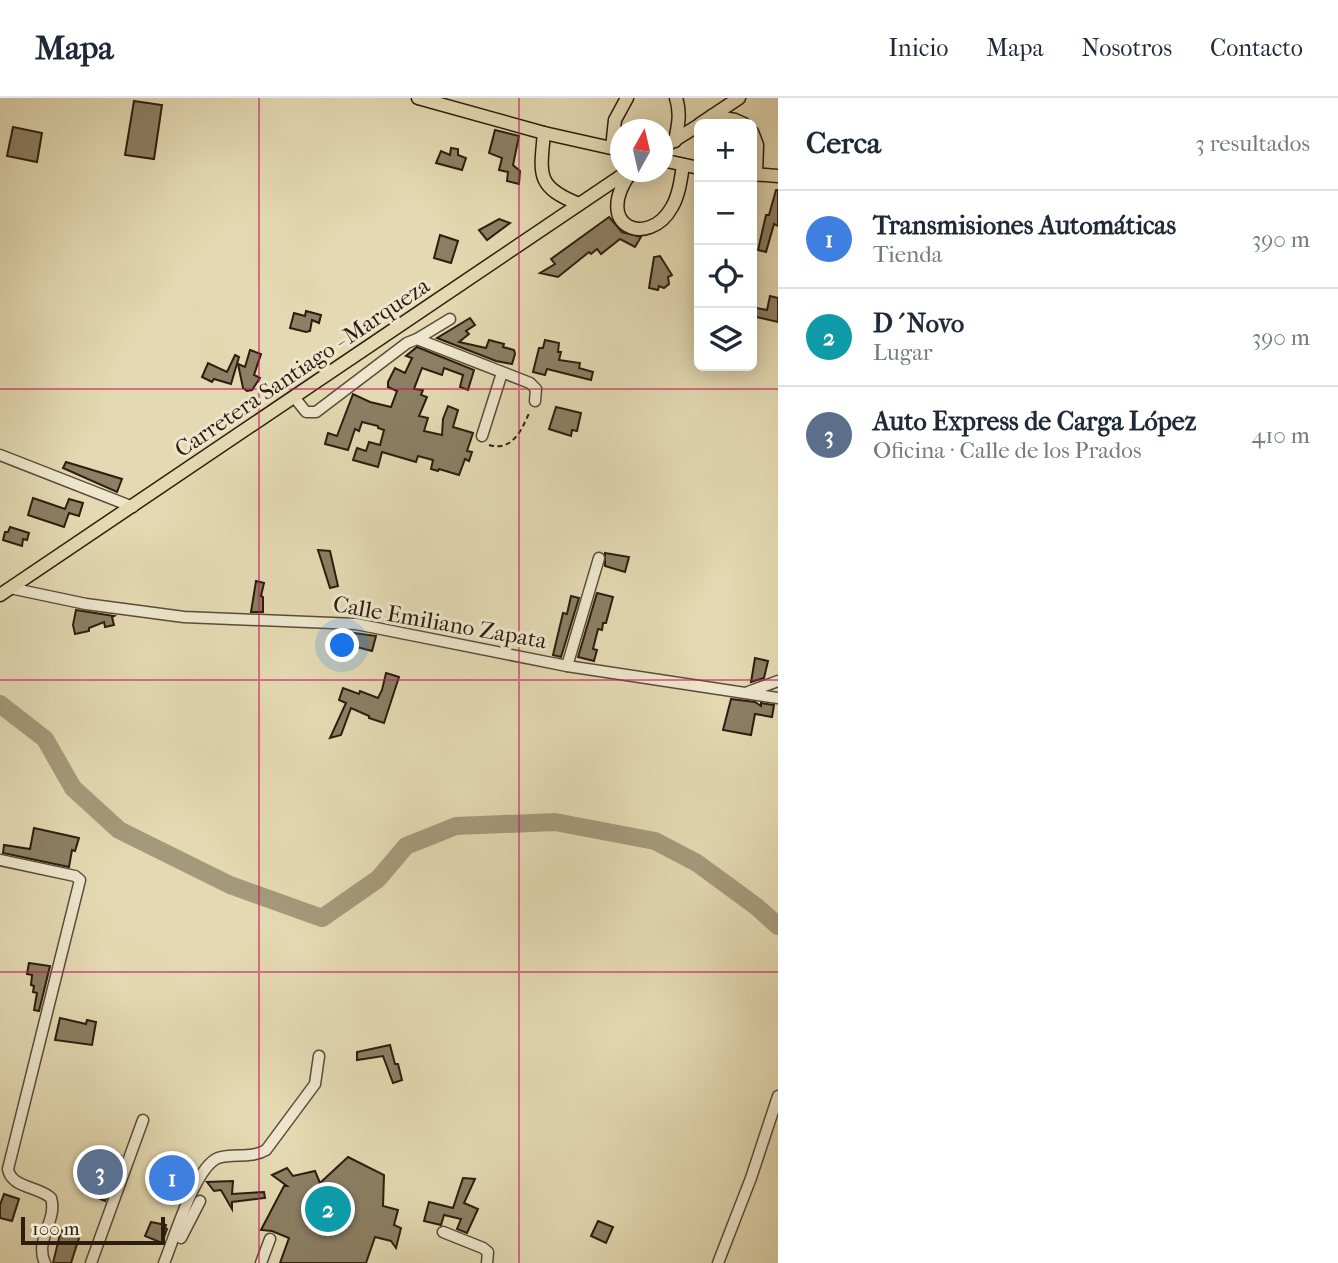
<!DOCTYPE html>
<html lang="es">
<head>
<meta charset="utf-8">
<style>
	:root { --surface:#fff; --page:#f2f2f3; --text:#1f2937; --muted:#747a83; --line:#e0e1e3; --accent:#8f2418 }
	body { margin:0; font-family:"IM FELL French Canon",serif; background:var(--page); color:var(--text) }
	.controls { position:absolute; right:21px; top:21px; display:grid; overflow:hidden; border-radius:10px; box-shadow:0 4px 18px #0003 }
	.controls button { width:63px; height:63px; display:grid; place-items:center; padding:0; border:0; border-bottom:2px solid var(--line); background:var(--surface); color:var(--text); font:35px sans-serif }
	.compass { position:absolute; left:610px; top:21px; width:63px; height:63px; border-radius:50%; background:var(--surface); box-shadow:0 4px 18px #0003; rotate:8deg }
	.scale { position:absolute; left:21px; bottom:18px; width:144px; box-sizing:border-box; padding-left:7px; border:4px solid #2c1d0f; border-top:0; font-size:19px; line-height:24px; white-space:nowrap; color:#2c1d0f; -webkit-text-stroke:5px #ede6cd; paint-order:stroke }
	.you { position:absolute; left:343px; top:548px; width:24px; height:24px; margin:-18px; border:5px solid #fff; border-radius:50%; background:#1a73e8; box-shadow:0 0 0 10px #1a73e833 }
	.badge { display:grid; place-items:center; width:46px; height:46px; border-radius:50%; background:var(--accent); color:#fff; font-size:23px; font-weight:700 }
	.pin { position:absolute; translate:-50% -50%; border:4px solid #fff; box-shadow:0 2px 7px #0006 }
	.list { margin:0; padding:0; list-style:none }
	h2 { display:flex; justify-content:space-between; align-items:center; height:91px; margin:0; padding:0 28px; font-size:30px }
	h2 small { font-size:23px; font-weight:400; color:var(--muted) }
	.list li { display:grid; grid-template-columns:46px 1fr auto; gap:21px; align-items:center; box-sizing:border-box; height:98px; padding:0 28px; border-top:2px solid var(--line) }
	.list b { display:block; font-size:26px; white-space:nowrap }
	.list p { margin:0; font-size:23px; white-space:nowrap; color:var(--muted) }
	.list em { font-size:23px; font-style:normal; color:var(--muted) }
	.icon { flex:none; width:38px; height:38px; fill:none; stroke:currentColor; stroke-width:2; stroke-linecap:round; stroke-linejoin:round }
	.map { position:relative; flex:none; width:778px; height:1165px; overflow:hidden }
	header { display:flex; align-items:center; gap:42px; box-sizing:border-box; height:98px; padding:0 35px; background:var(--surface); border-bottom:2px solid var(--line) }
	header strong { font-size:33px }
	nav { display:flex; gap:38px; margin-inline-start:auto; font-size:24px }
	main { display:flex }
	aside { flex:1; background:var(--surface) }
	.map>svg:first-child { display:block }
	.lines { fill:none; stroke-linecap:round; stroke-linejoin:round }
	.river { stroke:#a5997b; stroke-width:18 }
	.building { fill:#8c7f64; stroke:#2c1d0f; stroke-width:2 }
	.minor-casing { stroke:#5a4c38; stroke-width:13 }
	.major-casing { stroke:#2c1d0f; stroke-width:15 }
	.path { stroke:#2c1d0f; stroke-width:2; stroke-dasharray:5 3.5; stroke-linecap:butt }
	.minor { stroke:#ede6cd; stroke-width:10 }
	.major { stroke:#e4d9b2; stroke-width:12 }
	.grid { fill:none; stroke:#c2185b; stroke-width:2; stroke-opacity:0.55 }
	.labels { text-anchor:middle; stroke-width:6; stroke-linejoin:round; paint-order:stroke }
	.street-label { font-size:23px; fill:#2c1d0f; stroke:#ede6cd }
</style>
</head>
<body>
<header>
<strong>Mapa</strong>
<nav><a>Inicio</a><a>Mapa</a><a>Nosotros</a><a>Contacto</a></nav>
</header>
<main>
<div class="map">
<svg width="778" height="1165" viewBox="0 0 778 1165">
	<rect width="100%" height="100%" fill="#e4d9b2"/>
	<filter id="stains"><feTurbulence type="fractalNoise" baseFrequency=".00286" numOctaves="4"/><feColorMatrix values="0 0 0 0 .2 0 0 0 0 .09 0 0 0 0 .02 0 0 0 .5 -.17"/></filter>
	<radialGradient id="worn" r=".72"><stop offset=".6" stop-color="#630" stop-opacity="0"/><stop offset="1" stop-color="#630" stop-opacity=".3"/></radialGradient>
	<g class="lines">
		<path class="river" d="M 0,606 L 45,641 L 73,690 L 119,732 L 230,787 L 322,820 L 378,781 L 406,748 L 456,728 L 555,724 L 655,743 L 697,765 L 757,809 L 778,828"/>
	</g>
	<g class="building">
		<path d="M 134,3 L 162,7 L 154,61 L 125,57 Z"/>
		<path d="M 13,29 L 42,35 L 37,64 L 7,58 Z"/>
		<path d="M 495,32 L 519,38 L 513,67 L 520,73 L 519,86 L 507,83 L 508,74 L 499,72 L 502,60 L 489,55 Z"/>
		<path d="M 451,50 L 458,51 L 458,57 L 466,60 L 462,72 L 436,65 L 441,53 L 450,57 Z"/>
		<path d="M 776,92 L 778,92 L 778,128 L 774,126 L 766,154 L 758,152 L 766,117 L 769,117 Z"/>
		<path d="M 609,119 L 622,134 L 641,139 L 635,149 L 620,141 L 601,156 L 597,151 L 591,156 L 589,154 L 558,179 L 540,175 L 555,166 L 551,161 Z"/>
		<path d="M 499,121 L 510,125 L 487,142 L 479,132 Z"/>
		<path d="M 440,137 L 458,143 L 451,165 L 434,160 Z"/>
		<path d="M 660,158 L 672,177 L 668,179 L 669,186 L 664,190 L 659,188 L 658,192 L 649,190 L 654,159 Z"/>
		<path d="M 770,198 L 778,200 L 778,224 L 752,218 L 752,209 L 767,212 Z"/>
		<path d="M 306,213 L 321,217 L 319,225 L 312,222 L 310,233 L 306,234 L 290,230 L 294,215 L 305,218 Z"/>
		<path d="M 470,220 L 475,227 L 466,233 L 469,236 L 459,244 L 486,250 L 489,242 L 504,246 L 503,249 L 514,252 L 515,256 L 512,266 L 496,263 L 437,240 Z"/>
		<path d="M 545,242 L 559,245 L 558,254 L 561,254 L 559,262 L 580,265 L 579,270 L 593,274 L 591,282 L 547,271 L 545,277 L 533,274 L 539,250 L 543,250 Z"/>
		<path d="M 417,249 L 474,272 L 468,292 L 460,289 L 463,277 L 444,270 L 442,277 L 422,270 L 414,291 L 423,292 L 421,297 L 427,299 L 419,318 L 428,320 L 424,333 L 442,337 L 443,321 L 448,308 L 458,312 L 453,329 L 473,335 L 467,353 L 472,354 L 469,363 L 465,361 L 459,377 L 439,371 L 438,373 L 431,371 L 433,362 L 418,358 L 416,364 L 382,354 L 378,369 L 353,362 L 357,350 L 366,353 L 369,344 L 380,347 L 384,332 L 378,330 L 378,328 L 362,324 L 359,333 L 355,331 L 348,352 L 325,346 L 328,335 L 337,338 L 353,296 L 370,304 L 391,309 L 397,293 L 388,289 L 388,284 L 395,270 L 405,275 L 412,260 L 406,258 Z"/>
		<path d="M 250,252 L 261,256 L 254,277 L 260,280 L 252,292 L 247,293 L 243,290 L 238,266 L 245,269 Z"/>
		<path d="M 235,257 L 239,259 L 231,286 L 214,281 L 212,284 L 202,279 L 208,265 L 227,274 Z"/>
		<path d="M 556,309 L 581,315 L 577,333 L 572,332 L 571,338 L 549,331 Z"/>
		<path d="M 66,364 L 122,381 L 117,394 L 63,370 Z"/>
		<path d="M 33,400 L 65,411 L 69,401 L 83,405 L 79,418 L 69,415 L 64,429 L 28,417 Z"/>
		<path d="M 10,429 L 29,435 L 27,442 L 23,441 L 22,448 L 3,442 L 5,434 L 8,434 Z"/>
		<path d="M 318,452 L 330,453 L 338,488 L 330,490 Z"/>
		<path d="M 605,455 L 629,459 L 625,474 L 605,468 Z"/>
		<path d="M 256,483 L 264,485 L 261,498 L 263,499 L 263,514 L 251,514 Z"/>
		<path d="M 597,495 L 613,499 L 606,525 L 603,525 L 602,532 L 598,531 L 593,551 L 597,552 L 594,563 L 578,559 Z"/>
		<path d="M 571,498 L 579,500 L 561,559 L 553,557 L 563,515 L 567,516 Z"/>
		<path d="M 76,512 L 114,518 L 112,519 L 114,527 L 105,529 L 104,524 L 89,530 L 89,533 L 75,536 L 73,527 Z"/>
		<path d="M 340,533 L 376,538 L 372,553 L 349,547 L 345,560 L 334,557 Z"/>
		<path d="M 755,560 L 768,563 L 764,580 L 751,584 Z"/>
		<path d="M 386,575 L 399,579 L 384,625 L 369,620 L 369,618 L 351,610 L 341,637 L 330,640 L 346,605 L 339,602 L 343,590 L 359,596 L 360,593 L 378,600 L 382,592 Z"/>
		<path d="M 731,601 L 755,604 L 761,608 L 761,605 L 774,607 L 772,619 L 755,616 L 751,637 L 723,632 Z"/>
		<path d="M 34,730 L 79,740 L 75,753 L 72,752 L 69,769 L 3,755 L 4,747 L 30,751 Z"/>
		<path d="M 29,865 L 50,868 L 39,913 L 34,912 L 37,895 L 33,894 L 34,888 L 31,887 L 32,877 L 27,876 Z"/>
		<path d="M 60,920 L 86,926 L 87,922 L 96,924 L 92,947 L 55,942 Z"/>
		<path d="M 390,947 L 395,966 L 398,966 L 402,982 L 393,985 L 383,958 L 357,962 L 357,954 Z"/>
		<path d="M 115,1056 L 121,1058 L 105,1103 L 100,1101 Z"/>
		<path d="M 348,1059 L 384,1077 L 383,1108 L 398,1112 L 394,1127 L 401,1130 L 396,1150 L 391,1143 L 375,1139 L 366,1165 L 280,1165 L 289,1140 L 272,1133 L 261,1132 L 284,1088 L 287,1088 L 272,1077 L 287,1070 L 293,1078 L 315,1073 L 320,1085 Z"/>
		<path d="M 463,1080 L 475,1081 L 464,1105 L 478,1111 L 467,1135 L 457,1131 L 461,1121 L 444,1117 L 441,1127 L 424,1123 L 429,1104 L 453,1110 Z"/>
		<path d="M 233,1083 L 232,1096 L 264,1094 L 265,1100 L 232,1104 L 232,1111 L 221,1092 L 214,1093 L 207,1084 Z"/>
		<path d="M 4,1096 L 19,1101 L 12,1123 L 0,1120 L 0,1107 Z"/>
		<path d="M 598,1123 L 613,1129 L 606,1145 L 591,1138 Z"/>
		<path d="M 151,1124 L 166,1127 L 165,1130 L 167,1131 L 162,1145 L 145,1138 Z"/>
		<path d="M 61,1132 L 80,1137 L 71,1165 L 53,1165 Z"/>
	</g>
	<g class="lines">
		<g class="minor-casing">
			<g id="minor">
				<path d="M 417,241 L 450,221"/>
				<path d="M 294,299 L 306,314 L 316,314 L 407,245 L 417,241 L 530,285 L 536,291 L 535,303"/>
				<path d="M 482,338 L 502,275"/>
				<path d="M 0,357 L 133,409"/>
				<path d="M 10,490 L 86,506 L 184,519 L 356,526 L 567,568 L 778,600"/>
				<path d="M 567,568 L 599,460"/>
				<path d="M 748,594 L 778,583"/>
				<path d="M 0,762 L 75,778 L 80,782 L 8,1071 C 11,1090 38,1088 51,1100 C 58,1122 34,1142 45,1165"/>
				<path d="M 443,1134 L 483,1150 L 488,1154 L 487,1165"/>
				<path d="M 181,1140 L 200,1103"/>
				<path d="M 91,1165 L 143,1022"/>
				<path d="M 164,1165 C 174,1141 195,1069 218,1060 C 234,1055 251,1061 266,1052 L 315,986 L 319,958"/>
				<path d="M 261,1165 L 270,1141"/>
				<path d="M 718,1165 L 751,1080 L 778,998"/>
			</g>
		</g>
		<g class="major-casing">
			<g id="major">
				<path d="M 418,0 L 544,35 L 620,52"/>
				<path d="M 712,18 L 735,22 L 744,26"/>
				<path d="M 700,26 L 739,0"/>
				<path d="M 752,34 L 757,47 L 756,77"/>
				<path d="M 544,35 C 540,77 536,89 579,106"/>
				<path d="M 675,43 C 678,28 681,15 676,0"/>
				<path d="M 612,50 L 615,22 L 627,0"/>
				<path d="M 662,50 L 699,27"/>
				<path d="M 662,62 L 699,70"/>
				<path d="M 631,74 C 591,129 649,151 672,109 C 679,97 681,81 683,67"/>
				<path d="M 752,76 L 778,78"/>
				<path d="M 0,497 L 627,74"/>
			</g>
		</g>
		<path class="path" d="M 489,347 C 513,354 522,331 530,313"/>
		<use href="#minor" class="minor"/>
		<use href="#major" class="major"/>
	</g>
	<path class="grid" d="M 259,0 L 259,1165M 519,0 L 519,1165M 0,291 L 778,291M 0,582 L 778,582M 0,874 L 778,874"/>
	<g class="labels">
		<g class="street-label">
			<text transform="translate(302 269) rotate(-34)" y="8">Carretera Santiago - Marqueza</text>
			<text transform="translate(440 524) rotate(10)" y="8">Calle Emiliano Zapata</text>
		</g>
	</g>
	<rect width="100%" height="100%" filter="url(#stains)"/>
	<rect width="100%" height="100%" fill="url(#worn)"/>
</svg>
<div class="controls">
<button>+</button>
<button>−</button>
<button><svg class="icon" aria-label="locate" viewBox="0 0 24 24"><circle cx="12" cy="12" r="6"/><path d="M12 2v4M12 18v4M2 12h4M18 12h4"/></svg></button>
<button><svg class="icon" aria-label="layers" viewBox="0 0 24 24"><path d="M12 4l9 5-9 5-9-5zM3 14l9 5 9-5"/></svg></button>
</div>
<svg class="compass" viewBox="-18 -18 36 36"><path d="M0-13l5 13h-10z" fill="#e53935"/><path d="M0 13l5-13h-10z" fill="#747a83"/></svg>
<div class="scale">100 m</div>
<div class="you"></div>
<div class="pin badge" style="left:172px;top:1080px;background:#3f7fe0">1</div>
<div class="pin badge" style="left:328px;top:1111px;background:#0f9aa8">2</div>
<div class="pin badge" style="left:100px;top:1074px;background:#5c6f8a">3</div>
</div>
<aside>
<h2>Cerca<small>3 resultados</small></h2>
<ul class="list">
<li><span class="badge" style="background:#3f7fe0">1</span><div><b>Transmisiones Automáticas</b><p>Tienda</p></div><em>390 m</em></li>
<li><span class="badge" style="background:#0f9aa8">2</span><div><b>D´Novo</b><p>Lugar</p></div><em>390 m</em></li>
<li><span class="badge" style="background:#5c6f8a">3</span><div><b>Auto Express de Carga López</b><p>Oficina · Calle de los Prados</p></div><em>410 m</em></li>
</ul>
</aside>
</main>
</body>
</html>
